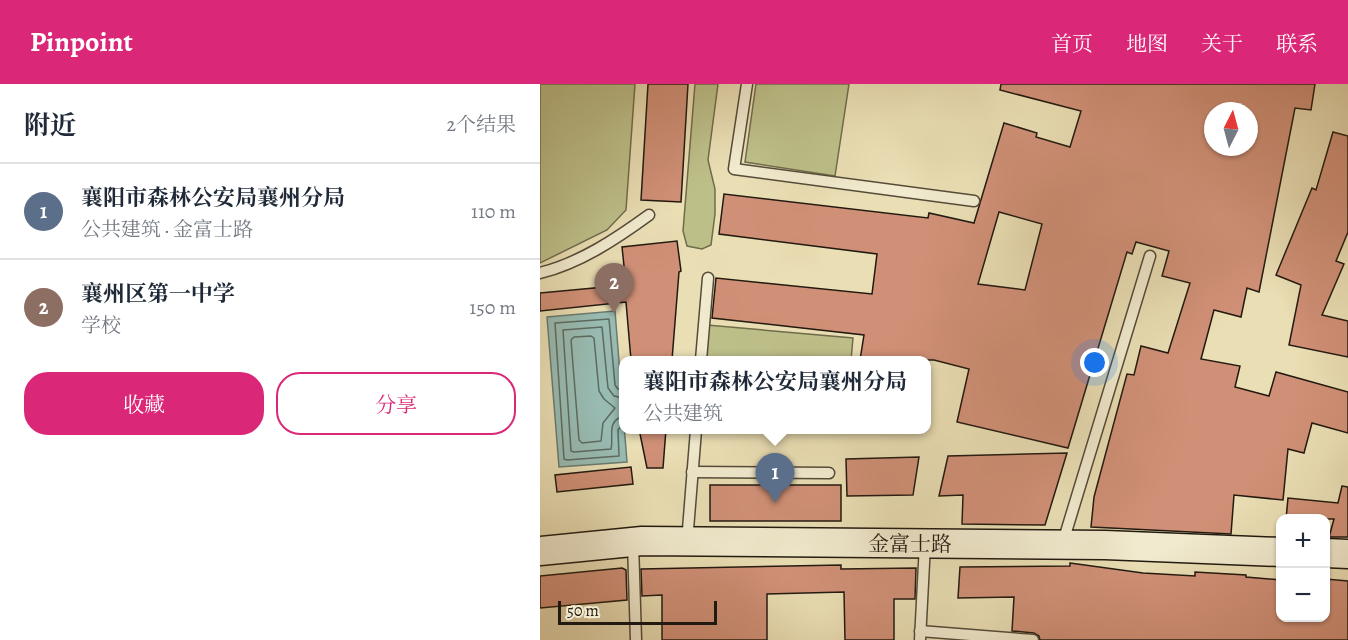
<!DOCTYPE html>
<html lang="zh">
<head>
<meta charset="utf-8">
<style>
	:root { --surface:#fff; --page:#f2f2f3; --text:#1f2937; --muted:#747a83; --line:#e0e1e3; --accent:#db2777 }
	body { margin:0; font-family:Alegreya,"Noto Serif SC",serif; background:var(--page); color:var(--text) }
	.controls { position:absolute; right:18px; bottom:18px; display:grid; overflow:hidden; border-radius:12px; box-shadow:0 2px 4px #0004 }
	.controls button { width:54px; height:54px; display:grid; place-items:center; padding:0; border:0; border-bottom:2px solid var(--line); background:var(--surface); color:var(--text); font:30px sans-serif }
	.compass { position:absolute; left:664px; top:18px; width:54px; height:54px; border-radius:50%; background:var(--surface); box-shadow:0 2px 4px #0004; rotate:6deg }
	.scale { position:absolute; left:18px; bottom:15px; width:159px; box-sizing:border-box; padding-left:6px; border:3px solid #221a10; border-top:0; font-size:16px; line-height:21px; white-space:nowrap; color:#221a10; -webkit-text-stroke:4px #f1eace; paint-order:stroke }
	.you { position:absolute; left:555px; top:279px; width:21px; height:21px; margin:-15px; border:4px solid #fff; border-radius:50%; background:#1a73e8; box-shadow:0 0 0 9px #1a73e833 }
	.badge { display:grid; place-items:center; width:39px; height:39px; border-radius:50%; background:var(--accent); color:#fff; font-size:20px; font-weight:700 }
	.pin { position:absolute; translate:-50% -50px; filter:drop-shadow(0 2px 3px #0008) }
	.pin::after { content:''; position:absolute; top:32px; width:21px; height:18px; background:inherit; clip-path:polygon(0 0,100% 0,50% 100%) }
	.popup { position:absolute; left:79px; top:272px; width:312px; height:78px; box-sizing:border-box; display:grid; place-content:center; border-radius:12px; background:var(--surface); filter:drop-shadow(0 2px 4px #0005); font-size:20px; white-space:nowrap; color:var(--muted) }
	.popup b { font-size:22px; color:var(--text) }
	.popup::after { content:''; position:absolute; left:50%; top:100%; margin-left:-12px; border:12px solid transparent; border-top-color:var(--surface) }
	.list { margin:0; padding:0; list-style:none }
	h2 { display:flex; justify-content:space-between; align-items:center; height:78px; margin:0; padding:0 24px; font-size:26px }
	h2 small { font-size:20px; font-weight:400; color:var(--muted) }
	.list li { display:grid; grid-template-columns:39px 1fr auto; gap:18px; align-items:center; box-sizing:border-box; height:96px; padding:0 24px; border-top:2px solid var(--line) }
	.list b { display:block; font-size:22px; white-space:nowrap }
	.list p { margin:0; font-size:20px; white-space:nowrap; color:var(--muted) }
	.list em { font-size:20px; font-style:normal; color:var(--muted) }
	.actions { display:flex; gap:12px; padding:18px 24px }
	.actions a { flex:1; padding:14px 0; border:2px solid var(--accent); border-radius:24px; text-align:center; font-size:21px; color:var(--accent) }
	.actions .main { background:var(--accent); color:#fff }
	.map { position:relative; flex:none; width:808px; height:556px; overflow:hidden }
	header { display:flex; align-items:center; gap:36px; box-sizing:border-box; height:84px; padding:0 30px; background:var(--accent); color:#fff }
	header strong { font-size:28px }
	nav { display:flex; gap:33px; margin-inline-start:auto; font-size:21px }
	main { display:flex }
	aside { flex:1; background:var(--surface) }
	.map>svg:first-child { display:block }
	.green { fill:#bdbf89; stroke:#706c4c; stroke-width:1.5 }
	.water { fill:#98bbb2; stroke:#697b71; stroke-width:1.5 }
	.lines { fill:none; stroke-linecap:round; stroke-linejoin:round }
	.shore { stroke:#5d6a61; stroke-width:1.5 }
	.building { fill:#d09077; stroke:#221a10; stroke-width:1.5; fill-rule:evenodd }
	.lane-casing { stroke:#544b39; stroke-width:13 }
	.secondary-casing { stroke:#221a10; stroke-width:31 }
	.lane { stroke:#f1eace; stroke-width:10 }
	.secondary { stroke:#f1eace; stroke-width:28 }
	.labels { text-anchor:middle; stroke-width:5; stroke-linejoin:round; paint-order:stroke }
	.street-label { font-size:21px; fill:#221a10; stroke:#f1eace }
</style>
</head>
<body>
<header>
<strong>Pinpoint</strong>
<nav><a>首页</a><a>地图</a><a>关于</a><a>联系</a></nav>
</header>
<main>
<aside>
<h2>附近<small>2个结果</small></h2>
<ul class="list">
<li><span class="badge" style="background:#5c6f8a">1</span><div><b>襄阳市森林公安局襄州分局</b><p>公共建筑 · 金富士路</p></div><em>110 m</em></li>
<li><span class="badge" style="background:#8d6e63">2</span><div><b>襄州区第一中学</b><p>学校</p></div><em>150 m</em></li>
</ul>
<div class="actions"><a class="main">收藏</a><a>分享</a></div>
</aside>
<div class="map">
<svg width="808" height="556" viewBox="0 0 808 556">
	<rect width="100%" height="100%" fill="#eadeb4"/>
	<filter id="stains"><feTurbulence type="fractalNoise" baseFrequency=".00333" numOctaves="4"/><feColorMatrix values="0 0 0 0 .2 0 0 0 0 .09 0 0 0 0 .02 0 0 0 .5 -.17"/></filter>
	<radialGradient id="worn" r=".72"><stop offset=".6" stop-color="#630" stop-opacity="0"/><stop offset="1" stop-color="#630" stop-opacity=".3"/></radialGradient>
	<g class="green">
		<path d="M 0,0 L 95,0 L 86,126 L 67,146 L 0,179 Z"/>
		<path d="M 155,0 L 178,0 L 168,76 L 175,105 L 175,130 L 171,161 L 162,165 L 147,162 L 143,147 Z"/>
		<path d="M 216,0 L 309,0 L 295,92 L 205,78 Z"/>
		<path d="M 167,241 L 313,254 L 311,276 L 165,276 Z"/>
	</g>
	<path class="water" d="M 75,227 L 87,378 L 19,383 L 7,233 Z"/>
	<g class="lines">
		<g class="shore">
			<path d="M 51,252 L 54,254 L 59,307 L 64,315 L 75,324 L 63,339 L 61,357 L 42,359 L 39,356 L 31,256 L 34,253 Z"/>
			<path d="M 83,306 L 78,305 L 75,301 L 69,235 L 15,239 L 24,375 L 27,376 L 79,372 L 78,346 L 83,340"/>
			<path d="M 83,314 L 74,312 L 68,304 L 62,243 L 23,246 L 31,367 L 34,368 L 71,365 C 74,352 66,338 83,332"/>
		</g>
	</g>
	<g class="building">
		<path d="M 108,0 L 148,0 L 141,118 L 101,116 Z"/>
		<path d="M 461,0 L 775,0 L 771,26 L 755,24 L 719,208 L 707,204 L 701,233 L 674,226 L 661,275 L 700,282 L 695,303 L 729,312 L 736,288 L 808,308 L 808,349 L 772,339 L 764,369 L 748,365 L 743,416 L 694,411 L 691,450 L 551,443 L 554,413 L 587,290 L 594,291 L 601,262 L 628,269 L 650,199 L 622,192 L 629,167 L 596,158 L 592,170 L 587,168 L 528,364 L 417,338 L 429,285 L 394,276 L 320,276 L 324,251 L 172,234 L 176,194 L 332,210 L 337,170 L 179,150 L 184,110 L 388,134 L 389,129 L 434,139 L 464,39 L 497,49 L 496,53 L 530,63 L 541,27 L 460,6 ZM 673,27 L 709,27 L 709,63 L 673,63 ZM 459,128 L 502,140 L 485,206 L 438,200 Z"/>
		<path d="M 793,48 L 808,52 L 808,148 L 796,177 L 804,180 L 782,231 L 808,237 L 808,273 L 749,261 L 761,201 L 736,191 L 772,104 L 776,106 Z"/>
		<path d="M 137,157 L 141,187 L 139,188 L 132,276 L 91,276 L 86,218 L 0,227 L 0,209 L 86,201 L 82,163 Z"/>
		<path d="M 99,345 L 126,345 L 123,384 L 107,384 Z"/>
		<path d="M 527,369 L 505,441 L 422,440 L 423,411 L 399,412 L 408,372 Z"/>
		<path d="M 379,373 L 373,411 L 307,412 L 306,375 Z"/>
		<path d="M 91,383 L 93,400 L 17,408 L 15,391 Z"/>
		<rect x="170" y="401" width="131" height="36"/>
		<path d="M 802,402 L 808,403 L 808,453 L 789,453 L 794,435 L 746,435 L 748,414 L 798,419 Z"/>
		<path d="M 530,479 L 603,489 L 655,492 L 655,488 L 706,491 L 706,493 L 741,496 L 741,534 L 786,534 L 786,495 L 808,497 L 808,556 L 500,556 L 499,552 L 494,549 L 472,547 L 474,513 L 418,514 L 420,483 L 530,482 Z"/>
		<path d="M 301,481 L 301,485 L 376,484 L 375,515 L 354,515 L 354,556 L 305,556 L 304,508 L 227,510 L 227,556 L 122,556 L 122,511 L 102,512 L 101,485 Z"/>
		<path d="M 82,484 L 86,486 L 87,516 L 0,524 L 0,492 Z"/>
	</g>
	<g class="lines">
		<g class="lane-casing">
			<g id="lane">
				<path d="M 207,0 L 194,85 L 434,117"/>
				<path d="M 0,189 C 40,179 76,155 109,131"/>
				<path d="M 161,276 L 168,194"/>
				<path d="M 152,388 L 289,389"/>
				<path d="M 147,458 L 156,346"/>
				<path d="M 523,458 L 610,172"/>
				<path d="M 93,459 L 96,556"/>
				<path d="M 380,547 L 493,556"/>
				<path d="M 380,556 L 385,460"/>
			</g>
		</g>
		<g class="secondary-casing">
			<g id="secondary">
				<path d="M 0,467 L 102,457 L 565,461 L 740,468"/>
				<path d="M 786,469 L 808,470"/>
			</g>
		</g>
		<use href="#lane" class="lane"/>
		<use href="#secondary" class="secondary"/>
	</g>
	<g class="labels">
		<g class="street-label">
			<text x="370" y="467">金富士路</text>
		</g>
	</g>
	<rect width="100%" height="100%" filter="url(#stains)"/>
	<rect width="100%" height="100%" fill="url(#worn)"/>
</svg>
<div class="controls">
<button>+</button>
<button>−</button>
</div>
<svg class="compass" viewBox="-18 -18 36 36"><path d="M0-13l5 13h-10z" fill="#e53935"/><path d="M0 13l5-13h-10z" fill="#747a83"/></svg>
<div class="scale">50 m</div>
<div class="you"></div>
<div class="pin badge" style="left:235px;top:419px;background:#5c6f8a">1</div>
<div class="popup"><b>襄阳市森林公安局襄州分局</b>公共建筑</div>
<div class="pin badge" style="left:74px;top:229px;background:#8d6e63">2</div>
</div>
</main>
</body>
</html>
